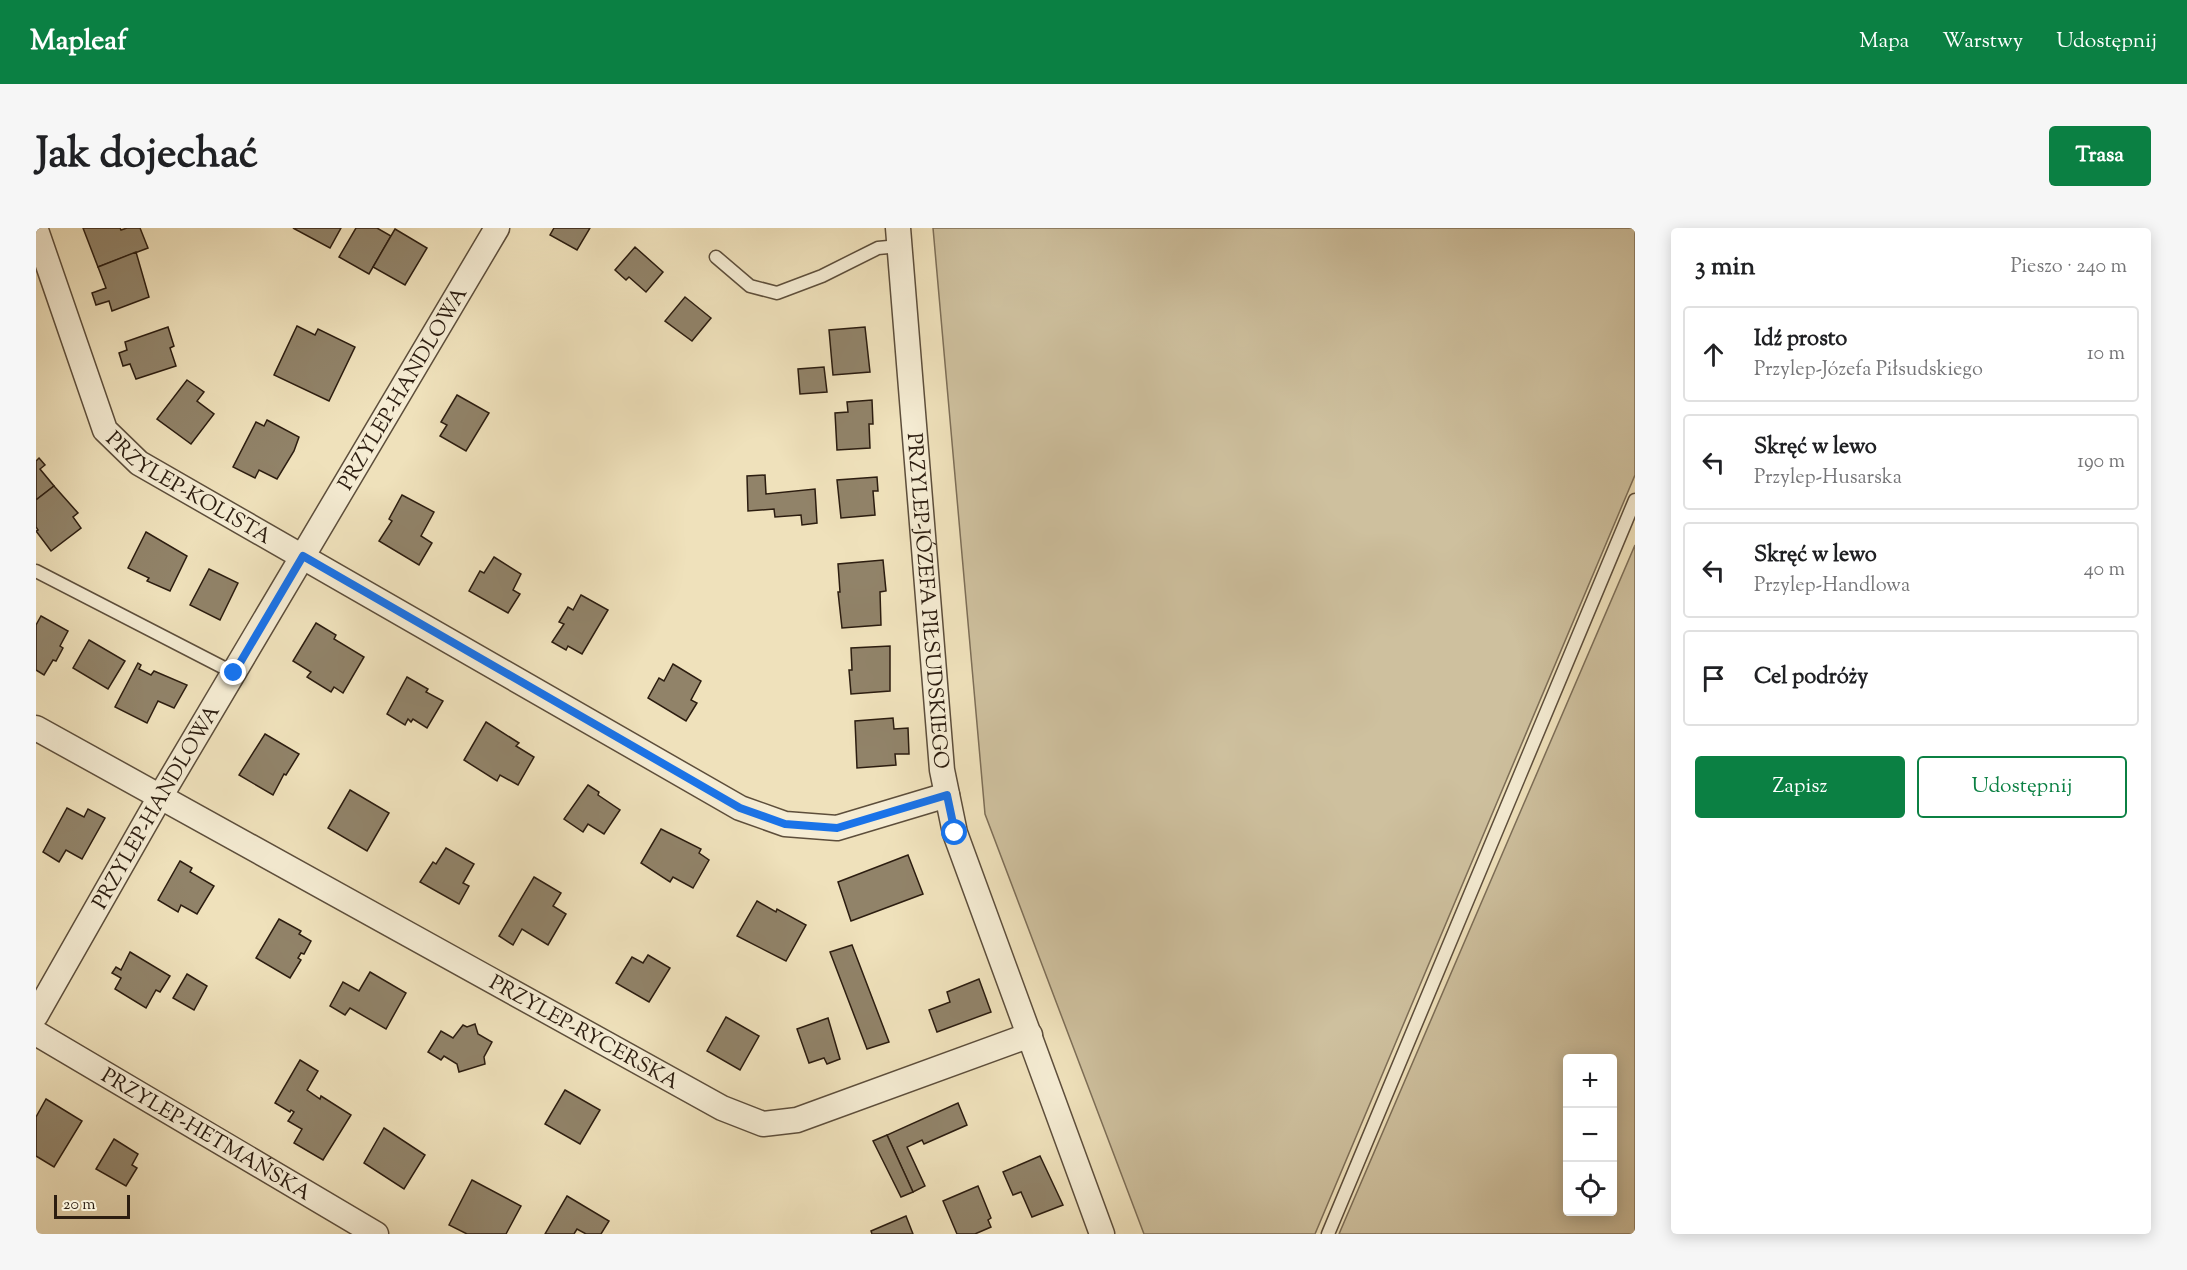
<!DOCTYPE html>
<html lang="pl">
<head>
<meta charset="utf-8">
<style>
	:root { --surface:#fff; --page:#f6f6f6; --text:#202124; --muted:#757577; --line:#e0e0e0; --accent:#0b8043 }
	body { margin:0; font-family:"Sorts Mill Goudy",serif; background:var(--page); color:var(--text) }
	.controls { position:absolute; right:18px; bottom:18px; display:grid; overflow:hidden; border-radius:6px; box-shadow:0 3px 15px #0003 }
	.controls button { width:54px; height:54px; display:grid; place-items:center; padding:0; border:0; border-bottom:2px solid var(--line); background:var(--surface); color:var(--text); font:30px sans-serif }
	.scale { position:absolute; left:18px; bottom:15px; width:76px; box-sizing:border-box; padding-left:6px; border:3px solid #2c1d10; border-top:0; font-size:16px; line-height:21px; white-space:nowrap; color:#2c1d10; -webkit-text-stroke:4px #f5ecd3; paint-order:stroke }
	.stop { position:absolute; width:18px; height:18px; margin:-14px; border:4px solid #1a73e8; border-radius:50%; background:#fff }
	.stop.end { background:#1a73e8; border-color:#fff; box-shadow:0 2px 6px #0008 }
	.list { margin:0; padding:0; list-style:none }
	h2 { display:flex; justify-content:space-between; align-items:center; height:78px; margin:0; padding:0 24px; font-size:26px }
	h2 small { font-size:20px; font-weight:400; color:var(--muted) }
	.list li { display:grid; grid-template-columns:39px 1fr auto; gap:18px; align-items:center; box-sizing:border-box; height:96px; margin:0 12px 12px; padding:0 12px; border:2px solid var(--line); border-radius:6px }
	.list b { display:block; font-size:22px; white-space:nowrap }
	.list p { margin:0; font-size:20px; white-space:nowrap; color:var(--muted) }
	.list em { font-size:20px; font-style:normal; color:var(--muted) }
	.actions { display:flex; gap:12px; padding:18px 24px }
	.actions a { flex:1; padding:14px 0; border:2px solid var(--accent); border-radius:6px; text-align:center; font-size:21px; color:var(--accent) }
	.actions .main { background:var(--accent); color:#fff }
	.icon { flex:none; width:33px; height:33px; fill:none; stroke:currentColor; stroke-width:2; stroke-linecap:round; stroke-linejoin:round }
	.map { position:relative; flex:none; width:1599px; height:1006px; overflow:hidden; border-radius:6px }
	header { display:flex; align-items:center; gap:36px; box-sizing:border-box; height:84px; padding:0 30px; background:var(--accent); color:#fff }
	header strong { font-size:28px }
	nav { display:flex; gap:33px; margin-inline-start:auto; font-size:21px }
	.intro { display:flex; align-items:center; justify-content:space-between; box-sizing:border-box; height:144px; padding:0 36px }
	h1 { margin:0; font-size:42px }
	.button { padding:15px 27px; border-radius:6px; background:var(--accent); color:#fff; font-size:21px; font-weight:700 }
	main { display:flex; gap:36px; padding:0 36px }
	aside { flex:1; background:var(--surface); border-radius:6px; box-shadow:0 3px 15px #0003 }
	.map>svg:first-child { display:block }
	.green { fill:#cec09e; stroke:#7d6e57; stroke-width:1.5; fill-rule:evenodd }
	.building { fill:#918369; stroke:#2c1d10; stroke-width:1.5 }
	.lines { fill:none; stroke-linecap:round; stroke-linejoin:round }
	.service-casing { stroke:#5d4e3b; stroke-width:15 }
	.minor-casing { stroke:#5d4e3b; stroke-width:27 }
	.service { stroke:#f5ecd3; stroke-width:12 }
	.minor { stroke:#f5ecd3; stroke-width:24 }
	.route { stroke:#1a73e8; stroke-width:8 }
	.labels { text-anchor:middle; stroke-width:5; stroke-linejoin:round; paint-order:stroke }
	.street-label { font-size:21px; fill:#2c1d10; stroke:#f5ecd3 }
</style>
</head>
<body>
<header>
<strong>Mapleaf</strong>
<nav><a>Mapa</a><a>Warstwy</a><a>Udostępnij</a></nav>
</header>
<div class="intro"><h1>Jak dojechać</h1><a class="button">Trasa</a></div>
<main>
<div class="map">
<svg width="1599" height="1006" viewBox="0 0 1599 1006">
	<rect width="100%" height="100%" fill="#efe1bb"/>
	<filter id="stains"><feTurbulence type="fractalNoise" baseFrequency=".00333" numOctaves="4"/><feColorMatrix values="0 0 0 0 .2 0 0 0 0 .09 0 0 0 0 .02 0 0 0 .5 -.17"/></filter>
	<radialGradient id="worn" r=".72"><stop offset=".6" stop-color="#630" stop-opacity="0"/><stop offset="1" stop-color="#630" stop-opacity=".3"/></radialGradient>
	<g class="green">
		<path d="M 897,0 L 1599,0 L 1599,247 L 1279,1006 L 1108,1006 L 949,586 Z"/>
		<path d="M 1599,317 L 1599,1006 L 1303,1006 ZM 1576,830 L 1576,984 L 1532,984 L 1532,830 Z"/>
	</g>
	<g class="building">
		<path d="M 47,0 L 84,0 L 85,2 L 91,0 L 104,0 L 112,20 L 62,39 Z"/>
		<path d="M 257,0 L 305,0 L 294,20 Z"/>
		<path d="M 320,0 L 341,0 L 355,8 L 333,46 L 303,29 Z"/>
		<path d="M 518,0 L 554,0 L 541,22 L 514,7 Z"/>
		<path d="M 359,1 L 391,20 L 369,57 L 337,39 Z"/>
		<path d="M 599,19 L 627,44 L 610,64 L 593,49 L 590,52 L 579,42 Z"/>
		<path d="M 100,24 L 113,69 L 76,83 L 73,73 L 60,77 L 56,65 L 70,60 L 62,39 Z"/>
		<path d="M 649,69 L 675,90 L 656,113 L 629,93 Z"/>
		<path d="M 261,98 L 279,107 L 282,101 L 319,119 L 293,173 L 238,147 Z"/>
		<path d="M 132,99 L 138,118 L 134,120 L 140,138 L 100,151 L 94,136 L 87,138 L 83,125 L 91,122 L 89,114 Z"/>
		<path d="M 829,99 L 834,144 L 797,147 L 793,102 Z"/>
		<path d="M 788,139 L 791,164 L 764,166 L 762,141 Z"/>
		<path d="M 151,152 L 168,164 L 161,173 L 178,186 L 155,216 L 121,191 Z"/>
		<path d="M 421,167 L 453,185 L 430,223 L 404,208 L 411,197 L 405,194 Z"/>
		<path d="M 836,172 L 837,196 L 833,196 L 834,220 L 801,222 L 799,185 L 812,184 L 811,174 Z"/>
		<path d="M 231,192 L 263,209 L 258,223 L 241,251 L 223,242 L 219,250 L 197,239 L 220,194 L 228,198 Z"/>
		<path d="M 3,230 L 9,237 L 4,241 L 18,258 L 0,272 L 0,233 Z"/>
		<path d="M 729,247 L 730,266 L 779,261 L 781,295 L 766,297 L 765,287 L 739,289 L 738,281 L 712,283 L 711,248 Z"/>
		<path d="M 841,249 L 842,263 L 837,263 L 839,287 L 805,290 L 801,252 Z"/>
		<path d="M 18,258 L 42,285 L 37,289 L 45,300 L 15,323 L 0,303 L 2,302 L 0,299 L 0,272 Z"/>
		<path d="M 366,267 L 398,284 L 385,308 L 396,315 L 383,337 L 343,313 L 356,293 L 353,291 Z"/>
		<path d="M 110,304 L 151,328 L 134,363 L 111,353 L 113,350 L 92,340 Z"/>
		<path d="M 458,329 L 485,346 L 477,362 L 484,366 L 472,385 L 433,363 L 444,343 L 448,345 Z"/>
		<path d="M 847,332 L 850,363 L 844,364 L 845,397 L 806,400 L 802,364 L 804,364 L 802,336 Z"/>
		<path d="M 173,341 L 202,355 L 184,392 L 154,377 Z"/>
		<path d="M 545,367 L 572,382 L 546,426 L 532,418 L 530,422 L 516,414 L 528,396 L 523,394 L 532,379 L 537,382 Z"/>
		<path d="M 5,388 L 32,403 L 24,418 L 27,420 L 20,433 L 17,432 L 8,447 L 0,442 L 0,397 Z"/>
		<path d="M 280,395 L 300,407 L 298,411 L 328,429 L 307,465 L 298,459 L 295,464 L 271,449 L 275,444 L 257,433 Z"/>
		<path d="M 53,412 L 89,433 L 72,461 L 37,440 Z"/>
		<path d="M 854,418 L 854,463 L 815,466 L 813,442 L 816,442 L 815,420 Z"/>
		<path d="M 102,435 L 105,437 L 103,441 L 115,447 L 118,443 L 151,457 L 138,480 L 122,473 L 111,495 L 79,479 Z"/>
		<path d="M 637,436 L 665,453 L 655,472 L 661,475 L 650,493 L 612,470 L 623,450 L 628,453 Z"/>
		<path d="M 371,449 L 392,461 L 390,464 L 407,473 L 391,500 L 377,491 L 375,494 L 372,491 L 369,497 L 351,486 Z"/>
		<path d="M 857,490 L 858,501 L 872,500 L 873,526 L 859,526 L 860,537 L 821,540 L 819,493 Z"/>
		<path d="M 450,494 L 483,515 L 480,518 L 498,529 L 482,557 L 464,547 L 461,553 L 428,532 Z"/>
		<path d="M 229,506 L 263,526 L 250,547 L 248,546 L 237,567 L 203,547 Z"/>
		<path d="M 552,557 L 563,564 L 562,567 L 584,582 L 568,606 L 552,596 L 547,604 L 528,591 Z"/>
		<path d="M 314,562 L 353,585 L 331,623 L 292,600 Z"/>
		<path d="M 31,580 L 48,589 L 52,581 L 69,590 L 46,631 L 30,622 L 23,634 L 7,624 Z"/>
		<path d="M 625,601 L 665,621 L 663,625 L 673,632 L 657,660 L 637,649 L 634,654 L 605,635 Z"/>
		<path d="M 410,620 L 438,636 L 427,655 L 433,658 L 423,676 L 384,654 L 397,634 L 400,636 Z"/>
		<path d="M 872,627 L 887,666 L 815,693 L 802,654 Z"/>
		<path d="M 144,633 L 156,640 L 154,644 L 178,658 L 161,686 L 145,677 L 142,684 L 122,672 Z"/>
		<path d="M 498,649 L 525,665 L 517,678 L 530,686 L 512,717 L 486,701 L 477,717 L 463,708 Z"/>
		<path d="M 721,673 L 740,684 L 741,681 L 770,697 L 750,733 L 701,708 Z"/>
		<path d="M 243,691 L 265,703 L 263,706 L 275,713 L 268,726 L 265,725 L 262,730 L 265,732 L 254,750 L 220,730 Z"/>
		<path d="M 816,717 L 853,814 L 831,821 L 794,724 Z"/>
		<path d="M 94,724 L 134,748 L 124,764 L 120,762 L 110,780 L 79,761 L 85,750 L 76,745 L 80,739 L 85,742 Z"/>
		<path d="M 612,727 L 634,740 L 613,774 L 580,755 L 596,729 L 607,735 Z"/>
		<path d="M 334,744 L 370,765 L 350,801 L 314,780 L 309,787 L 294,778 L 307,754 L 323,763 Z"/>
		<path d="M 151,746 L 171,758 L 158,782 L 137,770 Z"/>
		<path d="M 943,751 L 955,784 L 901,804 L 893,782 L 914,774 L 911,764 Z"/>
		<path d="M 690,789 L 723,808 L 704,842 L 671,823 Z"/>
		<path d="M 792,790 L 804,831 L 791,836 L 788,830 L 773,835 L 761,801 Z"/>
		<path d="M 439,796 L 442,806 L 456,814 L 448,829 L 449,836 L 423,844 L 421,836 L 408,828 L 405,832 L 392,824 L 405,803 L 417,810 L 427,797 L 431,799 Z"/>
		<path d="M 264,832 L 282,843 L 271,862 L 284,871 L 285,868 L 315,887 L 287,932 L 258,915 L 266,901 L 252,893 L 258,884 L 255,882 L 254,884 L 239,875 Z"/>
		<path d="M 529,862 L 564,882 L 544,916 L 509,896 Z"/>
		<path d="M 10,871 L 46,893 L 18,939 L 0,928 L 0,889 Z"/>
		<path d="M 922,875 L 931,897 L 888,916 L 886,912 L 871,919 L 889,958 L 877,964 L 851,907 Z"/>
		<path d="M 348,900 L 389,927 L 368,961 L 328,935 Z"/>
		<path d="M 851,907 L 877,964 L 865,969 L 837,913 Z"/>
		<path d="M 78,911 L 102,926 L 96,937 L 101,940 L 90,958 L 60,941 Z"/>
		<path d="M 1004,928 L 1027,977 L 996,989 L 985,964 L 977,967 L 967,944 Z"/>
		<path d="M 436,952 L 485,978 L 470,1006 L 431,1006 L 413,997 Z"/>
		<path d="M 942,958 L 955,990 L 952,992 L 955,999 L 939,1006 L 921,1006 L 907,973 Z"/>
		<path d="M 531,968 L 573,993 L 565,1006 L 550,1006 L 541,1001 L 538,1006 L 509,1006 Z"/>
		<path d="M 870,988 L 877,1006 L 836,1006 L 835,1003 Z"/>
	</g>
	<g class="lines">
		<g class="service-casing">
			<g id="service">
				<path d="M 680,29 L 714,58 L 741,65 L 786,48 L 842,20 L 863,18"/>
				<path d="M 0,343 L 198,445"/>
				<path d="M 1292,1006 L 1599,272"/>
			</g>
		</g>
		<g class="minor-casing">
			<g id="minor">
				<path id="s1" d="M 862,0 L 906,542 L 919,605 L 1066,1006"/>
				<path id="s2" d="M 0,2 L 69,202 L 103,235 L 704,580 L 749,596 L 801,600 L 911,567"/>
				<path id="s3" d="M 0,500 L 686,880 L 727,896 L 761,892 L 994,807"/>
				<path id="s4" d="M 0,787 L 124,569 L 461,0"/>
				<path id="s5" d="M 0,805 L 340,1006"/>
			</g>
		</g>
		<use href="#service" class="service"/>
		<use href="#minor" class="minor"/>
	</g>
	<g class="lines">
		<path class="route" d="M 198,445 L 267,328 L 704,580 L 749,596 L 801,600 L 911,567 L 919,605"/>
	</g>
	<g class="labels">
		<g class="street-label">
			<text dy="7" stroke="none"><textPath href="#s4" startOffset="726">PRZYLEP-HANDLOWA</textPath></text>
			<text dy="7" stroke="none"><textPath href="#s2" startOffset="314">PRZYLEP-KOLISTA</textPath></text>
			<text dy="7" stroke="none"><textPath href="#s1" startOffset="374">PRZYLEP-JÓZEFA PIŁSUDSKIEGO</textPath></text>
			<text dy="7" stroke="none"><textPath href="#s4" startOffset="240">PRZYLEP-HANDLOWA</textPath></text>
			<text dy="7" stroke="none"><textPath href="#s3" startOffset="627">PRZYLEP-RYCERSKA</textPath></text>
			<text dy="7" stroke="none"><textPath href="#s5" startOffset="198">PRZYLEP-HETMAŃSKA</textPath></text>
		</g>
	</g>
	<rect width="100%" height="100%" filter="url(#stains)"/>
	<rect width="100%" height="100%" fill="url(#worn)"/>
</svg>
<div class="controls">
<button>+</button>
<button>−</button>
<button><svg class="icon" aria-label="locate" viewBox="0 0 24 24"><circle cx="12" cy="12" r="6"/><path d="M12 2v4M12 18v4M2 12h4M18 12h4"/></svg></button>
</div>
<div class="scale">20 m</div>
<div class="stop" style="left:919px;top:605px"></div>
<div class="stop end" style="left:198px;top:445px"></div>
</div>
<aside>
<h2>3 min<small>Pieszo · 240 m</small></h2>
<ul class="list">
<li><svg class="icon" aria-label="ahead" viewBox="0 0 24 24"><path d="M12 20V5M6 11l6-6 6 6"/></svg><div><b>Idź prosto</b><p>Przylep-Józefa Piłsudskiego</p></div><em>10 m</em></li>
<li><svg class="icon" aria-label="left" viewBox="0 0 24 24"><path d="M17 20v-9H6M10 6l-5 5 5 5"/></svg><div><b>Skręć w lewo</b><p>Przylep-Husarska</p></div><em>190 m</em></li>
<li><svg class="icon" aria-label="left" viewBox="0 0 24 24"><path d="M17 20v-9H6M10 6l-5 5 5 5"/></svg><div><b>Skręć w lewo</b><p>Przylep-Handlowa</p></div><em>40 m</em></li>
<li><svg class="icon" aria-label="arrive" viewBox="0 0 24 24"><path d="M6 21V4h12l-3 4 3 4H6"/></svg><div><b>Cel podróży</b></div></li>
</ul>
<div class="actions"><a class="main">Zapisz</a><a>Udostępnij</a></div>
</aside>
</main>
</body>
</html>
